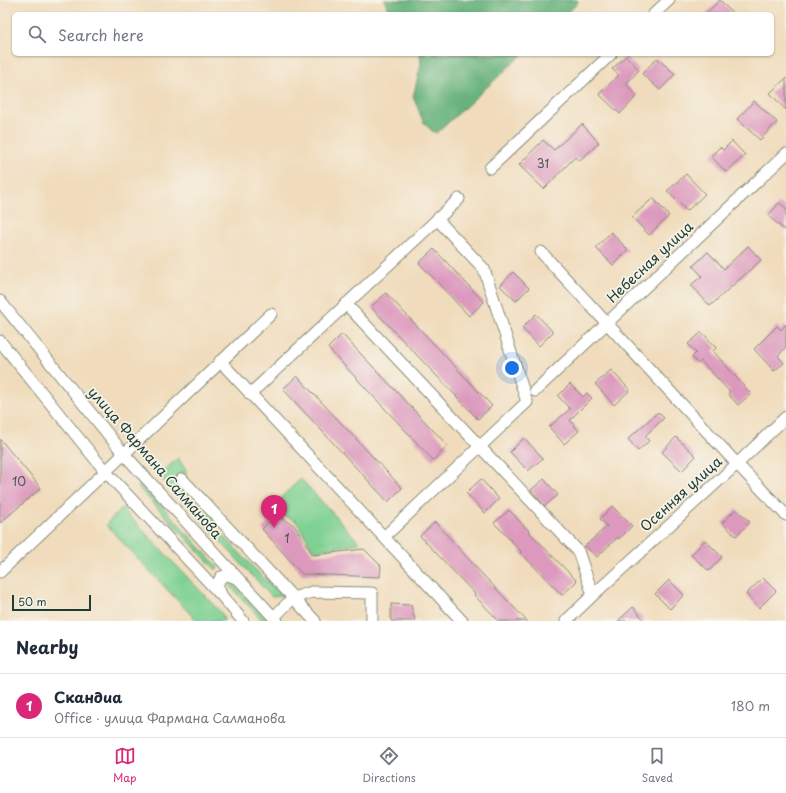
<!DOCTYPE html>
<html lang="en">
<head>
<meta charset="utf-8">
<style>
	:root { --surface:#fff; --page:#f2f2f3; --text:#1f2937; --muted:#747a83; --line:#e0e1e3; --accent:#db2777 }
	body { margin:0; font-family:"Playpen Sans",sans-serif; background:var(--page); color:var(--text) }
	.scale { position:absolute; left:12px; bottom:10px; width:79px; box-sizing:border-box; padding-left:4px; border:2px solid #1f3d34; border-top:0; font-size:11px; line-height:14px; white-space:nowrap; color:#1f3d34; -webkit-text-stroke:3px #f7f3e8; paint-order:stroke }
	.you { position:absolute; left:512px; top:368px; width:14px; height:14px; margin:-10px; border:3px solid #fff; border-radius:50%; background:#1a73e8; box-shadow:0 0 0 6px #1a73e833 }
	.badge { display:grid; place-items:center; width:26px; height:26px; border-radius:50%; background:var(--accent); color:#fff; font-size:13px; font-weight:700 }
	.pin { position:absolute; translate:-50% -33px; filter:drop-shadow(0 1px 2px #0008) }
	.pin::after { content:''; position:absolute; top:21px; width:14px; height:12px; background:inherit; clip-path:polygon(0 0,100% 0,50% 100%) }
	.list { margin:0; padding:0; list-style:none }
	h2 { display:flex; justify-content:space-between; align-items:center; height:52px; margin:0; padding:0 16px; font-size:17px }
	h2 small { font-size:13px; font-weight:400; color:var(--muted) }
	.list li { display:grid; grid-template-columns:26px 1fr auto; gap:12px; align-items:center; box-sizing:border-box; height:64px; padding:0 16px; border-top:1px solid var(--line) }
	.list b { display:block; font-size:15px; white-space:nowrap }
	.list p { margin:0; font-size:13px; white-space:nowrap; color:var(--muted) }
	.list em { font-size:13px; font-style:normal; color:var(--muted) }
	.icon { flex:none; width:22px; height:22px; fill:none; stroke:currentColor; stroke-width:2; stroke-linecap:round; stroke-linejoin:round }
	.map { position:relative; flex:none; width:786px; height:621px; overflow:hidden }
	.search { position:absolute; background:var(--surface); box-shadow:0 1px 3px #0004; left:12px; right:12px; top:12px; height:44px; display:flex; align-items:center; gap:10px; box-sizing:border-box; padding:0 14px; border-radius:6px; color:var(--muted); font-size:15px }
	.sheet { height:116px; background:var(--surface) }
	nav { display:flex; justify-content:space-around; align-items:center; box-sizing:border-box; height:56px; border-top:1px solid var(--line); background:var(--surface); font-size:11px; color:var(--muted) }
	nav a { display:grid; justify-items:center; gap:2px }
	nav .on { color:var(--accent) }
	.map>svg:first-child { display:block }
	.green { fill:#7fd193; stroke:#4f8764 }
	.forest { fill:#67b37d; stroke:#437858 }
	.building { fill:#dc99bd }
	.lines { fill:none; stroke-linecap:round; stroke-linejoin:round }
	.minor-casing { stroke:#888c78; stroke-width:13 }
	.minor { stroke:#fff; stroke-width:11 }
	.labels { text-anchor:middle; stroke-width:3.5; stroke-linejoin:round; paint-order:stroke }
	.number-label { font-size:12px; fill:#4e5456 }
	.street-label { font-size:14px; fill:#1f3d34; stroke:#f7f3e8 }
</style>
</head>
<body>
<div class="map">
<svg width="786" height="621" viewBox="0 0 786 621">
	<rect width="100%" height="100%" fill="#f7f3e8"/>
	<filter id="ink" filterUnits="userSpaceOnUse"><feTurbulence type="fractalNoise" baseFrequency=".025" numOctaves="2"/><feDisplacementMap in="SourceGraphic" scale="8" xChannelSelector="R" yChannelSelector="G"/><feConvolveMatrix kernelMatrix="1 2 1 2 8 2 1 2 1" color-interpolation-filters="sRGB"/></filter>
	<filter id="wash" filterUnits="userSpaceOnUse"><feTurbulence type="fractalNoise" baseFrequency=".012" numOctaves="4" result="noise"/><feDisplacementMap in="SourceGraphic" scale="16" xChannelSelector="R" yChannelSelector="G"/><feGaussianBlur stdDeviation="0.9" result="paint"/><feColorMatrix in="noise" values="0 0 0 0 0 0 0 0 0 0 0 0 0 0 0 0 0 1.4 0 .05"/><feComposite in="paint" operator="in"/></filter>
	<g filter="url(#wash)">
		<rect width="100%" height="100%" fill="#f0dcbc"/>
		<g class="green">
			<path d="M 178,458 L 187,472 L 177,484 L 205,514 L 212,511 L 218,517 L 213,525 L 269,584 L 279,583 L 290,595 L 272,597 L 159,475 Z"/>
			<path d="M 301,479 L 360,543 L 314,551 L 296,521 L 268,509 Z"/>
			<path d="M 141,483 L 218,567 L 216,570 L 138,487 Z"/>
			<path d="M 122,508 L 223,615 L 224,621 L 197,621 L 108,527 L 106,525 L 109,521 Z"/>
			<path d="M 234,583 L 270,621 L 263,621 L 230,586 Z"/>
		</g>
		<g class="forest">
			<path d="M 384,0 L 578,0 L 577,4 L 566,14 L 391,14 Z"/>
			<path d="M 420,54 L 523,54 L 437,133 L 432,131 L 424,123 L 413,97 L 421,64 Z"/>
		</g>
		<g id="blocks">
			<g class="building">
				<path d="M 720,0 L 733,14 L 705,14 Z"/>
				<path d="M 626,56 L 639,70 L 626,84 L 637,96 L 620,114 L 599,94 L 619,75 L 612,69 Z"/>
				<path d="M 657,58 L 675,74 L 660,90 L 642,74 Z"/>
				<path d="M 786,78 L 786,110 L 770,93 Z"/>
				<path d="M 754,101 L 777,122 L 760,140 L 737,119 Z"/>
				<path d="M 582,124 L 599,143 L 579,161 L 575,157 L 544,189 L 519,165 L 543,140 L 554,150 Z"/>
				<path d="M 732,141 L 745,155 L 726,172 L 711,156 L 720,147 L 723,150 Z"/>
				<path d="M 686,174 L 705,194 L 687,211 L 667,191 Z"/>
				<path d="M 653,198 L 669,216 L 649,235 L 632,217 Z"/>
				<path d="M 779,203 L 786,208 L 786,231 L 768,216 Z"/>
				<path d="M 611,232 L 628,250 L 613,265 L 596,248 Z"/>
				<path d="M 748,246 L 761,260 L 710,306 L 691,285 L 702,276 L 693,266 L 708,252 L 724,269 Z"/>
				<path d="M 434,249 L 484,302 L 469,316 L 419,263 Z"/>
				<path d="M 513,272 L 529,288 L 516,301 L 500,286 Z"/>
				<path d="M 386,293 L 492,406 L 478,419 L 371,307 Z"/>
				<path d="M 536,314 L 553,332 L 539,346 L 522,328 Z"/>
				<path d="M 786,324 L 786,347 L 778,356 L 784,363 L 774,371 L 754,349 L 777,326 L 781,330 Z"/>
				<path d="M 702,332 L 716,348 L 713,351 L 751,394 L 738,405 L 728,394 L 730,392 L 701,361 L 698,364 L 692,357 L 696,353 L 688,344 Z"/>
				<path d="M 342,334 L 448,446 L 433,460 L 328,348 Z"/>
				<path d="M 611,370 L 630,390 L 614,405 L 595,384 Z"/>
				<path d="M 297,376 L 402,488 L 388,502 L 283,389 Z"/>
				<path d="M 570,384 L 583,397 L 587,393 L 592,398 L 570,420 L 579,431 L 564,444 L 549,427 L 570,409 L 558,396 Z"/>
				<path d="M 658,412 L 664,418 L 645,436 L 649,441 L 638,451 L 628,439 Z"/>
				<path d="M 676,437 L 696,456 L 682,471 L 662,452 Z"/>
				<path d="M 524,438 L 543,458 L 528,471 L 510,452 Z"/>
				<path d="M 0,439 L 41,488 L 0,523 Z"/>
				<path d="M 481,479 L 499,499 L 485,513 L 466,493 Z"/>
				<path d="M 544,479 L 558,495 L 545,506 L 531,490 Z"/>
				<path d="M 612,506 L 632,526 L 619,539 L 618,537 L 597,557 L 585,546 L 607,526 L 600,519 Z"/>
				<path d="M 736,509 L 750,522 L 736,536 L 722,523 Z"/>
				<path d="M 509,510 L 530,532 L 530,533 L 577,581 L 562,595 L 520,552 L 521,551 L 494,523 Z"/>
				<path d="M 276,515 L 294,525 L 313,555 L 364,549 L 381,566 L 380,577 L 302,574 L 262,529 Z"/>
				<path d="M 435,522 L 484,576 L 527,621 L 499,621 L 474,595 L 475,594 L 420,536 Z"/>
				<path d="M 705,540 L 722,557 L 709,571 L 691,555 Z"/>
				<path d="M 763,578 L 776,591 L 759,608 L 746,594 Z"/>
				<path d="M 669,580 L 684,595 L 670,609 L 655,594 Z"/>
				<path d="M 391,604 L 411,605 L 415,621 L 391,621 Z"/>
				<path d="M 633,607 L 645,621 L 618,621 Z"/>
			</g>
		</g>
	</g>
	<g filter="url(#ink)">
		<use href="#blocks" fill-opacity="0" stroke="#888c78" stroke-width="1"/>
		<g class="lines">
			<g class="minor-casing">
				<g id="minor">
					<path d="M 654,14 L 669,0"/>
					<path d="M 490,168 L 611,54"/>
					<path d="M 541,252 L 737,464 L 786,515"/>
					<path d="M 0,301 L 124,454 L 277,621"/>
					<path d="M 346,304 L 578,551 L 593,595 L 566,621"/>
					<path d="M 0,341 L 105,471 L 221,595 L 243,621"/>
					<path d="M 220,361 L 462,621"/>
					<path d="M 535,391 L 786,154"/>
					<path d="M 250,394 L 459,199"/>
					<path d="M 182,479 L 315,621"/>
					<path d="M 384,537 L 527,402 L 484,269 L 437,219"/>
					<path d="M 0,572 L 271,314"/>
					<path d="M 221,594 L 217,585 L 221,577 L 228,575 L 238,579"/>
					<path d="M 593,595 L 737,464 L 786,417"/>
					<path d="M 274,617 L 293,598 L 312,592 L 372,593 L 372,621"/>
				</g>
			</g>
			<use href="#minor" class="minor"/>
		</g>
	</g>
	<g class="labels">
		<g class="number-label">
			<text x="543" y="168">31</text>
			<text x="19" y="486">10</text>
			<text x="287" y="543">1</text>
		</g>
		<g class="street-label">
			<text transform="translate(650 262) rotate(-43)" y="5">Небесная улица</text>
			<text transform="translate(155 463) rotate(49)" y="5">улица Фармана Салманова</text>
			<text transform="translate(681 494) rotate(-42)" y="5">Осенняя улица</text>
		</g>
	</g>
</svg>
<div class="scale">50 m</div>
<div class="you"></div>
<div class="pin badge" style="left:274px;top:528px">1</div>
<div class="search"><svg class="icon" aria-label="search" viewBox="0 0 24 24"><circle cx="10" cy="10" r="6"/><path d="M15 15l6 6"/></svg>Search here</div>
</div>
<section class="sheet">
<h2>Nearby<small></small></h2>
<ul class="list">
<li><span class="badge">1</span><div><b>Скандиа</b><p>Office · улица Фармана Салманова</p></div><em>180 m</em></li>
</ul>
</section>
<nav>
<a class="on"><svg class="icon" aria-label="map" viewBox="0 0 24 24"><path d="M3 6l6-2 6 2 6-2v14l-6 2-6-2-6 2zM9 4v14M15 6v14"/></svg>Map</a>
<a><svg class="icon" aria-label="directions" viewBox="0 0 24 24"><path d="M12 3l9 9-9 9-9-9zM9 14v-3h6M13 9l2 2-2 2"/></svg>Directions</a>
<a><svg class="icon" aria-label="saved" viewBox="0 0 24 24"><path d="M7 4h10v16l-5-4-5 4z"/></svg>Saved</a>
</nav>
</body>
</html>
